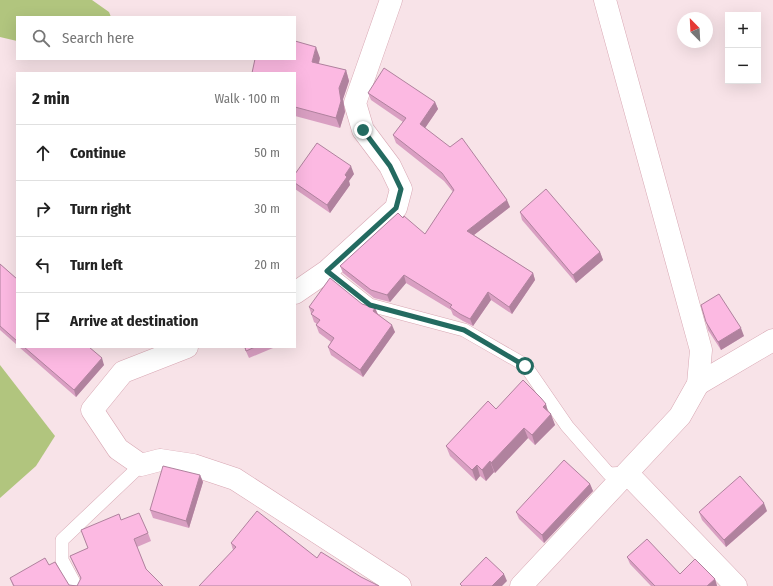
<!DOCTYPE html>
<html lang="en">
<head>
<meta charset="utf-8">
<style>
	:root { --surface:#fff; --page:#f6f6f6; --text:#222; --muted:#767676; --line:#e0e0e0 }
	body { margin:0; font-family:"Fira Sans Condensed",sans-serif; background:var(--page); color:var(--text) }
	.controls { position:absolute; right:12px; top:12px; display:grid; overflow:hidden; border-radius:0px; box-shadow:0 4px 16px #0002 }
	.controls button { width:36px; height:36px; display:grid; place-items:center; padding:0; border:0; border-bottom:1px solid var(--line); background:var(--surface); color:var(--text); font:20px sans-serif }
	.compass { position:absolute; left:677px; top:12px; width:36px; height:36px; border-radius:50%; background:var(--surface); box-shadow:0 4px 16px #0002; rotate:336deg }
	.stop { position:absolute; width:12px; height:12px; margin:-9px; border:3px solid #236a60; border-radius:50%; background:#fff }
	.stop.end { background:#236a60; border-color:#fff; box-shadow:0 1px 4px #0008 }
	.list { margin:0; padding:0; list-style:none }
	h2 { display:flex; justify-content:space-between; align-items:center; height:52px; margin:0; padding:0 16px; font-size:17px }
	h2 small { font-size:13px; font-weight:400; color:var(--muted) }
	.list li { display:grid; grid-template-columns:26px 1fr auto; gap:12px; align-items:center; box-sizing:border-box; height:56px; padding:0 16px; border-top:1px solid var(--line) }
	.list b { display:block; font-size:15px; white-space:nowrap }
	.list em { font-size:13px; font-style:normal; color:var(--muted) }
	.icon { flex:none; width:22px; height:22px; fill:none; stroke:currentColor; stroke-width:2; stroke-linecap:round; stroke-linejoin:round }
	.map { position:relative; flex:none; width:773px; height:586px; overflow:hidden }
	.search { position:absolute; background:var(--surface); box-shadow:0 4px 16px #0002; left:16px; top:16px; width:280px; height:44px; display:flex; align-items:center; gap:10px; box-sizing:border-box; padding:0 14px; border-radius:0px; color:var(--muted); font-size:15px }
	.panel { position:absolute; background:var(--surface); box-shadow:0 4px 16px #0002; left:16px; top:72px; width:280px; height:276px; border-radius:0px }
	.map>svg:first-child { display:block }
	.green { fill:#b1c57e }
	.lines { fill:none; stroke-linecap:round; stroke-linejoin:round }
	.lane-casing { stroke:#d8a7b3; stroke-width:14 }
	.street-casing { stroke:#d8a7b3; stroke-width:23 }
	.lane { stroke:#fff; stroke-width:13 }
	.street { stroke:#fff; stroke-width:22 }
	.wall { fill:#d99fc2 }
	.shaded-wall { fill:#b0829e }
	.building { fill:#fcb9e2; stroke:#b0829e }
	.route { stroke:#236a60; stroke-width:5 }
</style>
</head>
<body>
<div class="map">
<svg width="773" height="586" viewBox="0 0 773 586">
	<rect width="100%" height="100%" fill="#f8e3e8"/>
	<g class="green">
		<path d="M 0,0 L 92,0 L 109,12 L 111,17 L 17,17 L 17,41 L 0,37 Z"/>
		<path d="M 0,365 L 55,436 L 36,466 L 0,498 Z"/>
	</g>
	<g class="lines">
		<g class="lane-casing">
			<g id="lane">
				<path d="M 327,271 L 370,305 L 464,330 L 525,365 L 567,426 L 609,474 L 627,473"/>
				<path d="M 76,586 L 62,560 L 62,540 L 141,465"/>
			</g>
		</g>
		<g class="street-casing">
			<g id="street">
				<path d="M 295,293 L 327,271 L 396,208 L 401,189 L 390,166 L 363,130 L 355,103 L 391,0"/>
				<path d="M 187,347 L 123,372 L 92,410 L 118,449 L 141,465 L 160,460 L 193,465 L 235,479 L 400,586"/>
				<path d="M 698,384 L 773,340"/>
				<path d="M 627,473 L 736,586"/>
				<path d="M 521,586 L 680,416 L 698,384 L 701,350 L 605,0"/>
			</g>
		</g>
		<use href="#lane" class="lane"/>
		<use href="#street" class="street"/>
	</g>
	<g class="wall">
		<path d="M 320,58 L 319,64 L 346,70 L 349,81 L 343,99 L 345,112 L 340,128 L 295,116 L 295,73 Z"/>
		<path d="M 368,93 L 435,102 L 438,109 L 425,128 L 510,207 L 474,235 L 533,273 L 535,280 L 512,314 L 491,300 L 473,326 L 463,321 L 453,315 L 451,310 L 406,283 L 390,302 L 374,298 L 343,273 L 340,266 L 403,218 L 425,234 L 453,192 L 444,181 L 396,143 L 393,135 L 403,122 L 371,100 Z"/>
		<path d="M 295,174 L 354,174 L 349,181 L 350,185 L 330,213 L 295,189 Z"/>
		<path d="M 520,212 L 600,252 L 603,260 L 576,283 L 522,220 Z"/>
		<path d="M 0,264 L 17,279 L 17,345 L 0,330 Z"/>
		<path d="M 362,304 L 375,308 L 378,314 L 395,332 L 363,377 L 331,355 L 328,347 L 331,342 L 319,333 L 316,325 L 317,324 L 314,322 L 309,307 Z"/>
		<path d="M 706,322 L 744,336 L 721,350 L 708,330 Z"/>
		<path d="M 19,347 L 89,347 L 104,365 L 76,397 Z"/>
		<path d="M 244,347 L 272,347 L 273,348 L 249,358 Z"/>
		<path d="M 496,409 L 548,411 L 555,425 L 535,445 L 528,438 L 495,473 L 494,472 L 486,481 L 480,476 L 476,481 L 450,456 L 446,446 Z"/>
		<path d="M 200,475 L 203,482 L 189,528 L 153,518 L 150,510 Z"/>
		<path d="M 590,484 L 593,491 L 544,543 L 519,519 L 516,512 Z"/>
		<path d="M 767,511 L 726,547 L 702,520 L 699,512 Z"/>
		<path d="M 121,520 L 148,533 L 151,541 L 137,547 L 146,569 L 163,586 L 13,586 L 10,578 L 49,565 L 69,585 L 77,586 L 81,579 L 73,563 L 70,556 L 88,548 L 81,530 Z"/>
		<path d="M 231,543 L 317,558 L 361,577 L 233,550 Z"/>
		<path d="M 627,557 L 680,574 L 715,579 L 717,586 L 651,586 L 630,564 Z"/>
	</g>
	<g class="shaded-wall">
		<path d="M 316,47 L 320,58 L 316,73 L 312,62 Z"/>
		<path d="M 346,70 L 349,81 L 343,99 L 345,112 L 340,128 L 336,118 L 339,88 Z"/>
		<path d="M 435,102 L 438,109 L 423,131 L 420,124 Z"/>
		<path d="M 351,166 L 354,174 L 349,181 L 350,185 L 330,213 L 327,205 L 345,175 Z"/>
		<path d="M 507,200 L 510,207 L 470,238 L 467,231 Z"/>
		<path d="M 600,252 L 603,260 L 576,283 L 573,275 Z"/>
		<path d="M 533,273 L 535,280 L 512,314 L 509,307 Z"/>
		<path d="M 404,275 L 406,283 L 390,302 L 387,295 Z"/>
		<path d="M 488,292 L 491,300 L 473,326 L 470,319 Z"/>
		<path d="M 375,308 L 378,315 L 373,311 Z"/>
		<path d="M 392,325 L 395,332 L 363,377 L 360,370 Z"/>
		<path d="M 741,328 L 744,336 L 721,350 L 718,342 Z"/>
		<path d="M 102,358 L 104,365 L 76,397 L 74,390 Z"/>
		<path d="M 546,404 L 549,415 L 543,407 Z"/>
		<path d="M 551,414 L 555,425 L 535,445 L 532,435 Z"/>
		<path d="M 524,428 L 528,438 L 495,473 L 491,463 Z"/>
		<path d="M 490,461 L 494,472 L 486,481 L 482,470 Z"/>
		<path d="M 477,465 L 480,476 L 476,481 L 472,470 Z"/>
		<path d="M 200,475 L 203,482 L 189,528 L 186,521 Z"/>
		<path d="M 590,484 L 593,491 L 544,543 L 542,535 Z"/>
		<path d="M 764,503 L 767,511 L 726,547 L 724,540 Z"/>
		<path d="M 504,574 L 507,581 L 502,586 L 492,586 Z"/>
		<path d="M 715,579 L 717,586 L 707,586 Z"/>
	</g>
	<g class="building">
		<path d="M 295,41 L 316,47 L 312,62 L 346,70 L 339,88 L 341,101 L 336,118 L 295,107 L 295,73 L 252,73 L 255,59 L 295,59 Z"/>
		<path d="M 384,68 L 435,102 L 420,124 L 450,147 L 462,138 L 507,200 L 467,231 L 533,273 L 509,307 L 488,292 L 470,319 L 460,314 L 450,307 L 452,305 L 404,275 L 387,295 L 371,290 L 340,266 L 398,213 L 403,218 L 404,216 L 425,234 L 454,190 L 442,173 L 393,135 L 406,118 L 368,93 Z"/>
		<path d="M 317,143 L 351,166 L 345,175 L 347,177 L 327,205 L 295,183 L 295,174 Z"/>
		<path d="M 546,189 L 600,252 L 573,275 L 520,212 Z"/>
		<path d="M 0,264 L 17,279 L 17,341 L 0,326 Z"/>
		<path d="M 330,278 L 362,304 L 375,308 L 373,311 L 392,325 L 360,370 L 328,347 L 334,338 L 316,325 L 320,320 L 311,314 L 314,310 L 309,307 Z"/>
		<path d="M 719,294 L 741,328 L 718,342 L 706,322 L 701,305 Z"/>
		<path d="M 24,347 L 89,347 L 102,358 L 74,390 Z"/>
		<path d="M 245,347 L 255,347 L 246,351 Z"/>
		<path d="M 523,380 L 541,398 L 546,404 L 543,407 L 551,414 L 532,435 L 524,428 L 491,463 L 490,461 L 482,470 L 477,465 L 472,470 L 446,446 L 488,401 L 496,409 Z"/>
		<path d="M 564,460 L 590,484 L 542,535 L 516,512 Z"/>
		<path d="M 163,466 L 200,475 L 186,521 L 150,510 Z"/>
		<path d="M 740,476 L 764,503 L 724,540 L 699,512 Z"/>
		<path d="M 257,511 L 317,558 L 321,552 L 361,577 L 379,586 L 199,586 L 236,547 L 231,543 Z"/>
		<path d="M 139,513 L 148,533 L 134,539 L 146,569 L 163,586 L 14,586 L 10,578 L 45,558 L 49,565 L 55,562 L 69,585 L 77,586 L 81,578 L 70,556 L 88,548 L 81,530 L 119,514 L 121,520 Z"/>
		<path d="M 647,539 L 680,574 L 695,559 L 715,579 L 707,586 L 655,586 L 627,557 Z"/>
		<path d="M 486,557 L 504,574 L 492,586 L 462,586 L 460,584 Z"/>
	</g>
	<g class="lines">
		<path class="route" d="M 363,130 L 390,166 L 401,189 L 396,208 L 327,271 L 370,305 L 464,330 L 525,366"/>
	</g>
</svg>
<div class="controls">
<button>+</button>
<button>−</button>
</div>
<svg class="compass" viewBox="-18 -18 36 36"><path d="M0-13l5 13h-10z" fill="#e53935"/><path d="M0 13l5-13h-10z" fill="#767676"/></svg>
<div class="stop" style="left:525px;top:366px"></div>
<div class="stop end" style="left:363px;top:130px"></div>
<div class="search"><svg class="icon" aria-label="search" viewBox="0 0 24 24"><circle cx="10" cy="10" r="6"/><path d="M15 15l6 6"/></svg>Search here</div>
<section class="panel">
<h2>2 min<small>Walk · 100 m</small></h2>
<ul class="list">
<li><svg class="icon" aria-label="ahead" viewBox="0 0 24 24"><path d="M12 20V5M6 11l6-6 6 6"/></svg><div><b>Continue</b></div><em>50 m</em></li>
<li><svg class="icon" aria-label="right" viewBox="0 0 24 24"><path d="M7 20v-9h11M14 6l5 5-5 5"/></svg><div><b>Turn right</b></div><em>30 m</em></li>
<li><svg class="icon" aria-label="left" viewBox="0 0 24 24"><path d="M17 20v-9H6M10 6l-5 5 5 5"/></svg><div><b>Turn left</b></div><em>20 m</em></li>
<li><svg class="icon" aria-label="arrive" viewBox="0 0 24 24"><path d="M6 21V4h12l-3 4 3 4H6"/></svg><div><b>Arrive at destination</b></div></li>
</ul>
</section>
</div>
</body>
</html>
